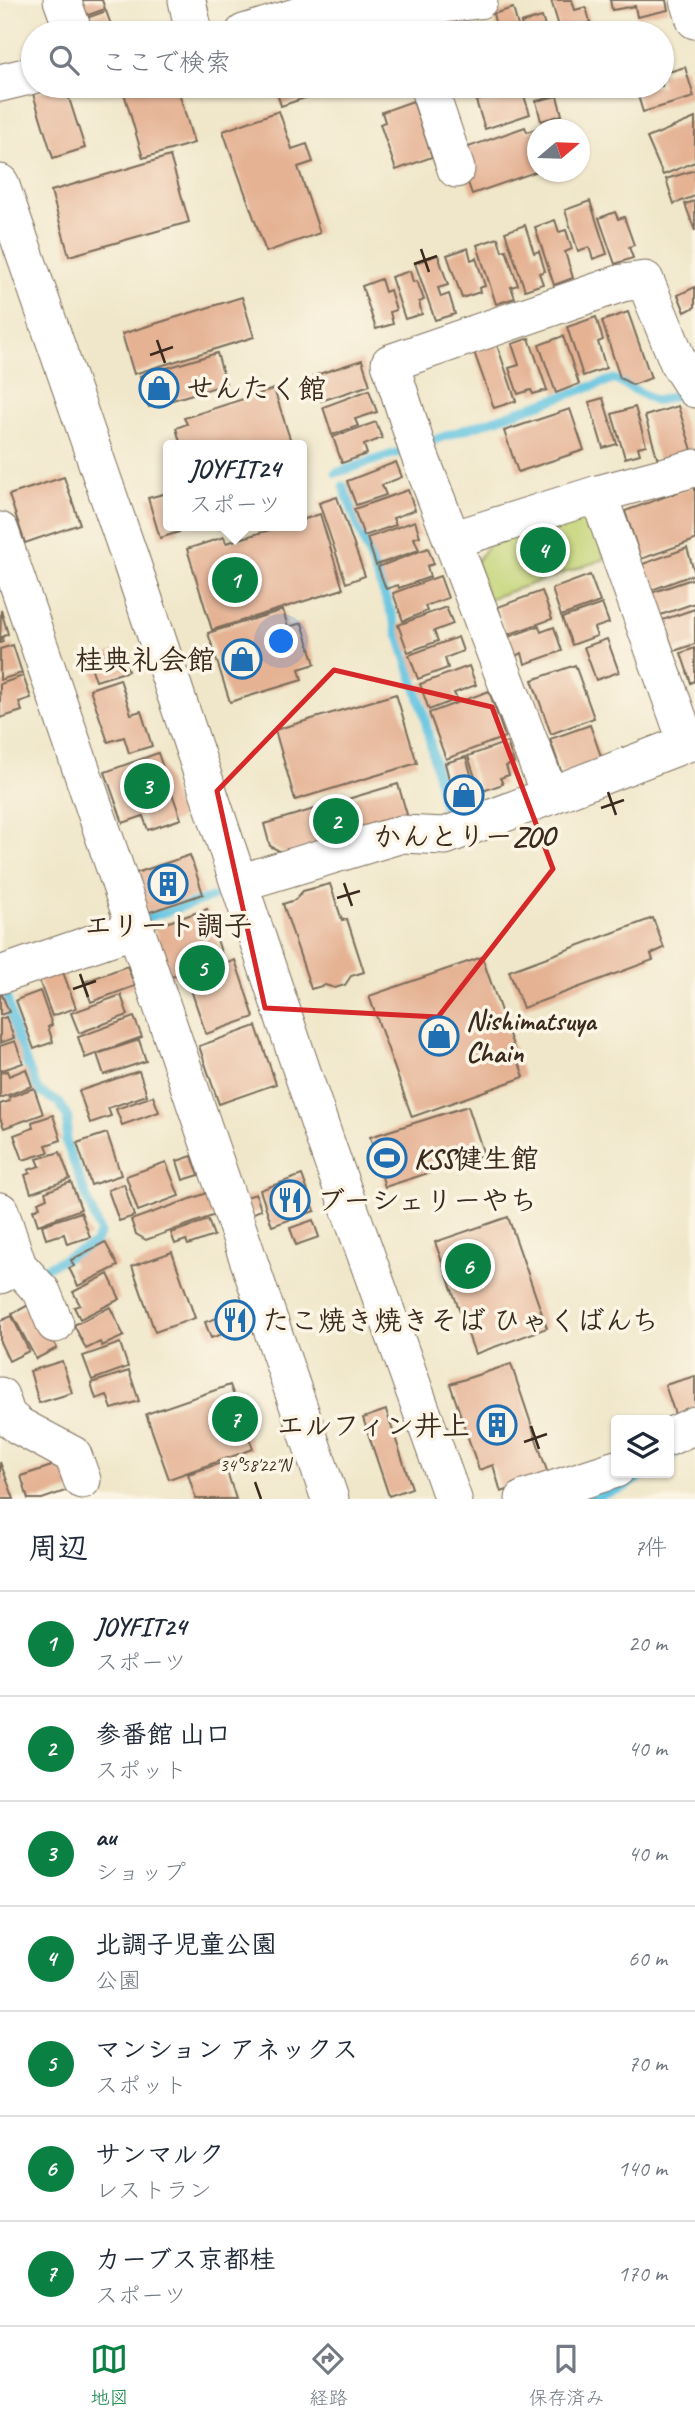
<!DOCTYPE html>
<html lang="ja">
<head>
<meta charset="utf-8">
<style>
	:root { --surface:#fff; --page:#f2f2f3; --text:#1f2937; --muted:#747a83; --line:#e0e1e3; --accent:#0b8043 }
	body { margin:0; font-family:Caveat,"Klee One",sans-serif; background:var(--page); color:var(--text) }
	.controls { position:absolute; right:21px; bottom:21px; display:grid; overflow:hidden; border-radius:7px; box-shadow:0 2px 5px #0004 }
	.controls button { width:63px; height:63px; display:grid; place-items:center; padding:0; border:0; border-bottom:2px solid var(--line); background:var(--surface); color:var(--text); font:35px sans-serif }
	.compass { position:absolute; left:527px; top:119px; width:63px; height:63px; border-radius:50%; background:var(--surface); box-shadow:0 2px 5px #0004; rotate:71deg }
	.you { position:absolute; left:282px; top:642px; width:24px; height:24px; margin:-18px; border:5px solid #fff; border-radius:50%; background:#1a73e8; box-shadow:0 0 0 10px #1a73e833 }
	.badge { display:grid; place-items:center; width:46px; height:46px; border-radius:50%; background:var(--accent); color:#fff; font-size:23px; font-weight:700 }
	.pin { position:absolute; translate:-50% -50%; border:4px solid #fff; box-shadow:0 2px 7px #0006 }
	.popup { position:absolute; left:163px; top:440px; width:144px; height:91px; box-sizing:border-box; display:grid; place-content:center; border-radius:7px; background:var(--surface); filter:drop-shadow(0 2px 5px #0005); font-size:23px; white-space:nowrap; color:var(--muted) }
	.popup b { font-size:26px; color:var(--text) }
	.popup::after { content:''; position:absolute; left:50%; top:100%; margin-left:-14px; border:14px solid transparent; border-top-color:var(--surface) }
	.list { margin:0; padding:0; list-style:none }
	h2 { display:flex; justify-content:space-between; align-items:center; height:91px; margin:0; padding:0 28px; font-size:30px }
	h2 small { font-size:23px; font-weight:400; color:var(--muted) }
	.list li { display:grid; grid-template-columns:46px 1fr auto; gap:21px; align-items:center; box-sizing:border-box; height:105px; padding:0 28px; border-top:2px solid var(--line) }
	.list b { display:block; font-size:26px; white-space:nowrap }
	.list p { margin:0; font-size:23px; white-space:nowrap; color:var(--muted) }
	.list em { font-size:23px; font-style:normal; color:var(--muted) }
	.icon { flex:none; width:38px; height:38px; fill:none; stroke:currentColor; stroke-width:2; stroke-linecap:round; stroke-linejoin:round }
	.map { position:relative; flex:none; width:695px; height:1499px; overflow:hidden }
	.search { position:absolute; background:var(--surface); box-shadow:0 2px 5px #0004; left:21px; right:21px; top:21px; height:77px; display:flex; align-items:center; gap:18px; box-sizing:border-box; padding:0 24px; border-radius:38px; color:var(--muted); font-size:26px }
	.sheet { height:826px; background:var(--surface) }
	nav { display:flex; justify-content:space-around; align-items:center; box-sizing:border-box; height:98px; border-top:2px solid var(--line); background:var(--surface); font-size:19px; color:var(--muted) }
	nav a { display:grid; justify-items:center; gap:4px }
	nav .on { color:var(--accent) }
	.map>svg:first-child { display:block }
	.green { fill:#c3d477; stroke:#7f7f4a; stroke-width:2 }
	.lines { fill:none; stroke-linecap:round; stroke-linejoin:round }
	.stream { stroke:#63c4e1; stroke-width:9 }
	.building { fill:#e5b294 }
	.minor-casing { stroke:#7a6c5a; stroke-width:39 }
	.minor { stroke:#fff; stroke-width:37 }
	.marked { fill:none; stroke:#d62828; stroke-width:5; stroke-linejoin:round }
	.ticks { fill:none; stroke:#3b2a1e; stroke-width:2.5 }
	.labels { text-anchor:middle; stroke-width:7; stroke-linejoin:round; paint-order:stroke }
	.poi-label { font-size:28px; font-weight:bold; fill:#3b2a1e; stroke:#fcf5e5; text-anchor:start }
	.ticks-label { font-size:18px; text-anchor:middle; fill:#3b2a1e; stroke:#fcf5e5; stroke-width:7; stroke-linejoin:round; paint-order:stroke }
</style>
</head>
<body>
<div class="map">
<svg width="695" height="1499" viewBox="0 0 695 1499">
	<rect width="100%" height="100%" fill="#fcf5e5"/>
	<filter id="ink" filterUnits="userSpaceOnUse"><feTurbulence type="fractalNoise" baseFrequency=".0143" numOctaves="2"/><feDisplacementMap in="SourceGraphic" scale="14" xChannelSelector="R" yChannelSelector="G"/><feConvolveMatrix kernelMatrix="1 2 1 2 8 2 1 2 1" color-interpolation-filters="sRGB"/></filter>
	<filter id="wash" filterUnits="userSpaceOnUse"><feTurbulence type="fractalNoise" baseFrequency=".00686" numOctaves="4" result="noise"/><feDisplacementMap in="SourceGraphic" scale="28" xChannelSelector="R" yChannelSelector="G"/><feGaussianBlur stdDeviation="1.57" result="paint"/><feColorMatrix in="noise" values="0 0 0 0 0 0 0 0 0 0 0 0 0 0 0 0 0 1.4 0 .05"/><feComposite in="paint" operator="in"/></filter>
	<g filter="url(#wash)">
		<rect width="100%" height="100%" fill="#f0e7ca"/>
		<path class="green" d="M 574,512 L 592,521 L 605,559 L 488,599 L 476,562 L 491,541 Z"/>
		<g class="lines">
			<g class="stream">
				<path d="M 431,441 L 614,379 L 656,401 L 680,394"/>
				<path d="M 336,473 L 399,452"/>
				<path d="M 343,486 L 393,618 L 423,710 L 448,824"/>
				<path d="M 147,918 L 212,897"/>
				<path d="M 3,983 L 19,1045 L 38,1091 L 60,1103 L 68,1119 L 66,1142 L 100,1233 L 94,1244 L 37,1272"/>
				<path d="M 669,1458 L 682,1449"/>
				<path d="M 588,1499 L 625,1487 L 646,1473"/>
			</g>
		</g>
		<g id="blocks">
			<g class="building">
				<path d="M 70,0 L 102,0 L 105,9 L 77,19 Z"/>
				<path d="M 551,0 L 572,0 L 575,10 L 586,7 L 591,25 L 561,33 Z"/>
				<path d="M 610,0 L 666,0 L 668,10 L 637,17 L 635,6 L 612,10 Z"/>
				<path d="M 513,8 L 520,33 L 498,33 L 493,14 Z"/>
				<path d="M 106,11 L 114,33 L 82,33 L 78,21 Z"/>
				<path d="M 542,17 L 547,33 L 524,33 L 521,23 Z"/>
				<path d="M 464,19 L 468,33 L 430,33 L 429,27 Z"/>
				<path d="M 387,26 L 389,33 L 366,33 Z"/>
				<path d="M 685,67 L 694,97 L 643,112 L 635,86 L 662,86 L 662,74 Z"/>
				<path d="M 59,86 L 65,86 L 85,148 L 53,158 L 33,94 Z"/>
				<path d="M 122,86 L 177,86 L 194,143 L 143,158 Z"/>
				<path d="M 275,86 L 324,86 L 326,91 L 281,106 Z"/>
				<path d="M 438,86 L 476,86 L 477,91 L 441,99 Z"/>
				<path d="M 521,87 L 530,114 L 485,129 L 476,101 Z"/>
				<path d="M 557,96 L 562,115 L 541,121 L 536,101 Z"/>
				<path d="M 413,101 L 432,157 L 396,170 L 380,124 L 385,122 L 382,112 Z"/>
				<path d="M 279,111 L 292,149 L 307,144 L 313,162 L 298,167 L 320,233 L 266,252 L 223,131 Z"/>
				<path d="M 695,118 L 695,162 L 663,175 L 647,138 Z"/>
				<path d="M 561,120 L 565,130 L 538,130 L 538,171 L 472,194 L 457,151 L 525,127 L 527,132 Z"/>
				<path d="M 170,156 L 189,222 L 69,256 L 51,191 Z"/>
				<path d="M 695,170 L 695,196 L 674,204 L 666,179 Z"/>
				<path d="M 590,201 L 607,254 L 593,259 L 589,247 L 578,251 L 565,210 Z"/>
				<path d="M 695,201 L 695,231 L 685,204 Z"/>
				<path d="M 615,212 L 618,219 L 624,217 L 634,245 L 629,247 L 633,258 L 615,264 L 599,218 Z"/>
				<path d="M 555,220 L 559,232 L 566,230 L 572,249 L 565,252 L 573,278 L 554,285 L 535,227 Z"/>
				<path d="M 525,225 L 534,253 L 539,251 L 545,271 L 539,273 L 543,284 L 525,290 L 505,232 Z"/>
				<path d="M 498,238 L 502,251 L 506,250 L 518,285 L 511,287 L 515,298 L 496,304 L 477,245 Z"/>
				<path d="M 468,248 L 471,260 L 476,258 L 485,286 L 479,288 L 480,292 L 462,298 L 447,255 Z"/>
				<path d="M 438,255 L 448,285 L 438,288 L 441,297 L 449,294 L 455,314 L 435,320 L 415,263 Z"/>
				<path d="M 410,271 L 413,282 L 417,281 L 424,300 L 419,302 L 422,314 L 405,319 L 391,277 Z"/>
				<path d="M 381,279 L 385,292 L 390,290 L 396,310 L 390,312 L 393,324 L 376,329 L 362,286 Z"/>
				<path d="M 695,287 L 695,307 L 685,312 L 678,295 Z"/>
				<path d="M 242,297 L 254,337 L 134,374 L 122,334 Z"/>
				<path d="M 628,312 L 651,378 L 633,385 L 620,378 L 602,321 Z"/>
				<path d="M 596,317 L 603,340 L 598,342 L 606,368 L 583,376 L 567,327 Z"/>
				<path d="M 563,336 L 579,384 L 556,393 L 539,345 Z"/>
				<path d="M 529,338 L 547,390 L 533,394 L 531,390 L 518,394 L 509,368 L 519,365 L 512,344 Z"/>
				<path d="M 497,345 L 516,401 L 494,408 L 474,352 Z"/>
				<path d="M 217,353 L 226,384 L 149,407 L 140,376 Z"/>
				<path d="M 362,360 L 370,385 L 321,401 L 313,376 Z"/>
				<path d="M 274,389 L 292,445 L 181,445 L 176,428 L 187,424 L 184,418 Z"/>
				<path d="M 369,390 L 377,412 L 355,419 L 358,426 L 332,435 L 323,407 Z"/>
				<path d="M 603,398 L 617,444 L 603,448 L 589,402 Z"/>
				<path d="M 678,406 L 692,450 L 658,460 L 645,416 Z"/>
				<path d="M 635,407 L 646,445 L 638,447 L 640,454 L 625,458 L 612,414 Z"/>
				<path d="M 570,409 L 584,450 L 518,472 L 504,431 Z"/>
				<path d="M 376,422 L 382,438 L 364,445 L 367,454 L 342,463 L 333,437 Z"/>
				<path d="M 396,462 L 402,477 L 382,485 L 386,495 L 356,505 L 347,481 Z"/>
				<path d="M 64,477 L 80,524 L 25,543 L 9,495 Z"/>
				<path d="M 695,486 L 695,540 L 641,559 L 625,511 Z"/>
				<path d="M 408,490 L 415,510 L 393,518 L 396,525 L 364,536 L 354,509 Z"/>
				<path d="M 167,493 L 168,526 L 177,526 L 179,532 L 160,538 L 148,498 Z"/>
				<path d="M 337,497 L 365,576 L 346,583 L 319,503 Z"/>
				<path d="M 320,514 L 343,589 L 212,630 L 187,549 L 224,537 L 226,543 L 283,526 L 302,526 L 302,520 Z"/>
				<path d="M 415,521 L 420,536 L 414,538 L 419,550 L 376,565 L 367,538 Z"/>
				<path d="M 428,548 L 434,564 L 427,566 L 430,577 L 399,588 L 398,585 L 386,589 L 378,567 Z"/>
				<path d="M 687,548 L 695,574 L 649,591 L 640,565 Z"/>
				<path d="M 590,575 L 600,602 L 561,616 L 552,589 Z"/>
				<path d="M 440,576 L 448,598 L 425,606 L 427,611 L 403,621 L 393,593 Z"/>
				<path d="M 695,578 L 695,603 L 652,618 L 645,595 Z"/>
				<path d="M 542,591 L 552,619 L 507,635 L 498,607 Z"/>
				<path d="M 602,604 L 609,623 L 594,628 L 597,636 L 572,645 L 562,618 Z"/>
				<path d="M 446,607 L 453,624 L 434,631 L 438,641 L 408,652 L 398,625 Z"/>
				<path d="M 695,609 L 695,644 L 674,651 L 662,620 Z"/>
				<path d="M 1,610 L 8,634 L 2,637 L 3,642 L 0,643 Z"/>
				<path d="M 283,610 L 288,627 L 302,623 L 315,664 L 299,669 L 302,680 L 230,702 L 208,633 Z"/>
				<path d="M 539,626 L 541,632 L 554,627 L 562,651 L 525,664 L 522,653 L 512,657 L 505,638 Z"/>
				<path d="M 458,637 L 463,651 L 445,658 L 448,668 L 418,679 L 409,655 Z"/>
				<path d="M 607,639 L 619,672 L 596,680 L 584,647 Z"/>
				<path d="M 13,645 L 22,673 L 0,680 L 0,649 Z"/>
				<path d="M 695,648 L 695,681 L 691,683 L 681,653 Z"/>
				<path d="M 121,649 L 128,671 L 96,681 L 89,660 Z"/>
				<path d="M 575,665 L 594,718 L 551,734 L 532,680 Z"/>
				<path d="M 469,666 L 476,685 L 454,693 L 457,699 L 429,710 L 420,684 Z"/>
				<path d="M 23,676 L 31,698 L 19,702 L 22,711 L 0,718 L 0,684 Z"/>
				<path d="M 120,679 L 131,714 L 141,711 L 152,746 L 129,753 L 124,737 L 108,742 L 90,689 Z"/>
				<path d="M 489,691 L 505,737 L 446,759 L 429,713 Z"/>
				<path d="M 396,694 L 417,763 L 295,800 L 275,730 Z"/>
				<path d="M 590,725 L 602,759 L 562,774 L 550,739 Z"/>
				<path d="M 507,742 L 514,763 L 506,766 L 509,775 L 500,778 L 503,784 L 480,792 L 468,756 Z"/>
				<path d="M 158,753 L 181,819 L 148,830 L 143,816 L 123,823 L 105,772 Z"/>
				<path d="M 466,757 L 480,805 L 457,811 L 445,763 Z"/>
				<path d="M 398,784 L 408,818 L 285,854 L 270,846 L 264,824 Z"/>
				<path d="M 190,855 L 203,894 L 147,913 L 133,874 Z"/>
				<path d="M 330,884 L 342,920 L 347,919 L 364,972 L 351,976 L 345,985 L 335,988 L 325,985 L 311,989 L 283,904 L 295,900 L 303,891 Z"/>
				<path d="M 207,909 L 225,964 L 235,960 L 254,1017 L 206,1034 L 185,972 L 171,977 L 154,927 Z"/>
				<path d="M 653,918 L 664,948 L 651,954 L 653,960 L 523,1008 L 509,971 Z"/>
				<path d="M 482,957 L 524,1077 L 412,1117 L 369,996 Z"/>
				<path d="M 127,966 L 135,986 L 91,1002 L 84,982 Z"/>
				<path d="M 63,972 L 76,1008 L 52,1016 L 39,980 Z"/>
				<path d="M 0,990 L 9,1012 L 0,1015 Z"/>
				<path d="M 40,991 L 52,1025 L 48,1027 L 53,1042 L 34,1049 L 16,1000 Z"/>
				<path d="M 121,995 L 128,1015 L 79,1033 L 71,1013 Z"/>
				<path d="M 6,1017 L 14,1038 L 0,1043 L 0,1019 Z"/>
				<path d="M 134,1017 L 142,1037 L 85,1058 L 78,1037 Z"/>
				<path d="M 256,1026 L 276,1084 L 219,1104 L 199,1046 Z"/>
				<path d="M 139,1040 L 146,1061 L 104,1075 L 97,1054 Z"/>
				<path d="M 15,1041 L 23,1063 L 0,1071 L 0,1046 Z"/>
				<path d="M 26,1069 L 32,1086 L 0,1098 L 0,1073 L 7,1071 L 9,1076 Z"/>
				<path d="M 139,1071 L 147,1095 L 108,1108 L 111,1116 L 90,1123 L 79,1091 Z"/>
				<path d="M 34,1088 L 43,1114 L 4,1128 L 0,1118 L 0,1104 L 10,1101 L 9,1097 Z"/>
				<path d="M 153,1096 L 159,1112 L 122,1125 L 116,1109 Z"/>
				<path d="M 468,1106 L 484,1155 L 385,1187 L 370,1137 Z"/>
				<path d="M 53,1115 L 61,1140 L 46,1145 L 49,1152 L 23,1160 L 14,1135 L 33,1128 L 32,1122 Z"/>
				<path d="M 107,1133 L 121,1175 L 91,1185 L 77,1143 Z"/>
				<path d="M 60,1152 L 70,1179 L 31,1193 L 25,1175 L 30,1173 L 28,1170 L 40,1166 L 37,1159 Z"/>
				<path d="M 192,1156 L 199,1175 L 183,1180 L 177,1161 Z"/>
				<path d="M 166,1162 L 179,1196 L 138,1211 L 126,1176 Z"/>
				<path d="M 302,1175 L 315,1211 L 272,1226 L 260,1190 Z"/>
				<path d="M 71,1182 L 81,1209 L 38,1225 L 33,1210 L 40,1207 L 38,1202 L 47,1198 L 45,1192 Z"/>
				<path d="M 124,1184 L 134,1216 L 119,1221 L 108,1190 Z"/>
				<path d="M 210,1192 L 218,1214 L 146,1240 L 136,1234 L 131,1220 Z"/>
				<path d="M 256,1194 L 261,1210 L 249,1215 L 243,1198 Z"/>
				<path d="M 81,1212 L 90,1237 L 67,1244 L 64,1234 L 46,1239 L 42,1225 Z"/>
				<path d="M 508,1217 L 547,1328 L 475,1354 L 435,1242 Z"/>
				<path d="M 208,1220 L 214,1236 L 188,1245 L 186,1240 L 175,1244 L 171,1233 Z"/>
				<path d="M 313,1220 L 319,1237 L 296,1245 L 290,1228 Z"/>
				<path d="M 105,1242 L 118,1266 L 78,1286 L 69,1268 L 74,1266 L 71,1260 Z"/>
				<path d="M 172,1252 L 195,1318 L 155,1332 L 132,1266 Z"/>
				<path d="M 108,1274 L 120,1299 L 80,1319 L 74,1307 L 80,1305 L 73,1292 Z"/>
				<path d="M 32,1303 L 57,1348 L 36,1359 L 12,1314 Z"/>
				<path d="M 110,1307 L 124,1336 L 102,1346 L 100,1342 L 86,1349 L 74,1325 Z"/>
				<path d="M 244,1309 L 249,1325 L 211,1338 L 205,1322 Z"/>
				<path d="M 12,1316 L 29,1351 L 9,1361 L 0,1342 L 0,1321 Z"/>
				<path d="M 120,1343 L 128,1367 L 92,1380 L 83,1356 Z"/>
				<path d="M 62,1361 L 72,1393 L 39,1403 L 30,1371 Z"/>
				<path d="M 511,1364 L 549,1477 L 501,1492 L 493,1465 L 479,1470 L 450,1384 Z"/>
				<path d="M 129,1371 L 139,1401 L 112,1409 L 107,1395 L 96,1399 L 91,1383 Z"/>
				<path d="M 695,1376 L 695,1407 L 675,1414 L 665,1385 Z"/>
				<path d="M 230,1385 L 253,1449 L 169,1479 L 146,1414 Z"/>
				<path d="M 386,1410 L 412,1488 L 389,1496 L 363,1418 Z"/>
				<path d="M 0,1462 L 14,1499 L 0,1499 Z"/>
				<path d="M 64,1462 L 74,1488 L 42,1499 L 28,1499 L 21,1476 Z"/>
				<path d="M 224,1462 L 236,1499 L 196,1499 L 188,1474 Z"/>
			</g>
		</g>
	</g>
	<g filter="url(#ink)">
		<use href="#blocks" fill-opacity="0" stroke="#7a6c5a" stroke-width="2"/>
		<g class="lines">
			<g class="minor-casing">
				<g id="minor">
					<path d="M 62,0 L 74,33"/>
					<path d="M 187,0 L 194,33"/>
					<path d="M 689,0 L 695,20"/>
					<path d="M 403,9 L 479,0"/>
					<path d="M 244,33 L 315,11 L 403,9 L 411,33"/>
					<path d="M 0,83 L 33,75"/>
					<path d="M 428,86 L 456,169"/>
					<path d="M 0,183 L 131,561 L 326,1143 L 453,1499"/>
					<path d="M 598,494 L 687,743"/>
					<path d="M 0,531 L 330,1499"/>
					<path d="M 452,540 L 598,494 L 695,468"/>
					<path d="M 550,796 L 418,451 L 390,363 L 622,283 L 645,280 L 679,364 L 695,389"/>
					<path d="M 239,883 L 402,834 L 445,836 L 695,740"/>
					<path d="M 0,975 L 135,929"/>
					<path d="M 0,1211 L 18,1266 L 0,1275"/>
					<path d="M 18,1266 L 42,1292 L 55,1324"/>
					<path d="M 0,1396 L 7,1416 L 19,1426 L 73,1455 L 82,1480"/>
					<path d="M 669,1437 L 695,1425"/>
					<path d="M 524,1499 L 616,1469"/>
				</g>
			</g>
			<use href="#minor" class="minor"/>
		</g>
	</g>
	<path class="marked" d="M 334,670 L 492,707 L 553,869 L 438,1017 L 265,1008 L 217,791 Z"/>
	<path class="ticks" d="M 421,249 L 429,272M 414,264 L 437,256M 157,340 L 165,363M 150,355 L 173,347M 608,792 L 616,815M 601,808 L 624,800M 344,883 L 352,906M 337,898 L 360,891M 80,974 L 88,997M 73,989 L 96,981M 531,1426 L 539,1449M 524,1442 L 547,1434M 255,1482 L 261,1499"/>
	<defs>
		<g id="shop-ring" transform="scale(2.0125)"><circle r="9.5" fill="#fcf5e5" stroke="#1f6fb2" stroke-width="1.5"/><path d="M-5-2.5h2.3a2.7 3.5 0 0 1 5.4 0H5L5.5 6h-11ZM-1.5-2.5h3a1.5 2.3 0 0 0-3 0Z" fill="#1f6fb2"/></g>
		<g id="building-ring" transform="scale(2.0125)"><circle r="9.5" fill="#fcf5e5" stroke="#1f6fb2" stroke-width="1.5"/><path d="M-4-6H4V6H1V3H-1V6H-4ZM-2.5-4.3h1.7v1.8h-1.7ZM.8-4.3h1.7v1.8H.8ZM-2.5-1h1.7V.8h-1.7ZM.8-1h1.7V.8H.8Z" fill="#1f6fb2"/></g>
		<g id="stadium-ring" transform="scale(2.0125)"><circle r="9.5" fill="#fcf5e5" stroke="#1f6fb2" stroke-width="1.5"/><path d="M0-5a6.5 5 0 1 0 0 10a6.5 5 0 1 0 0-10ZM-3.5-1.8h7v3.6h-7Z" fill="#1f6fb2"/></g>
		<g id="restaurant-ring" transform="scale(2.0125)"><circle r="9.5" fill="#fcf5e5" stroke="#1f6fb2" stroke-width="1.5"/><path d="M-5-6h1v4h1v-4h1v4h1v-4h1v5L-1.5 .5V6h-2V.5L-5-1ZM5-6V6H3V1.5H1.5Q1.5-4 5-6Z" fill="#1f6fb2"/></g>
	</defs>
	<g fill-rule="evenodd">
		<use href="#shop-ring" x="159" y="388"/>
		<use href="#shop-ring" x="242" y="659"/>
		<use href="#shop-ring" x="464" y="795"/>
		<use href="#building-ring" x="168" y="884"/>
		<use href="#shop-ring" x="439" y="1036"/>
		<use href="#stadium-ring" x="387" y="1158"/>
		<use href="#restaurant-ring" x="290" y="1200"/>
		<use href="#restaurant-ring" x="235" y="1320"/>
		<use href="#building-ring" x="497" y="1425"/>
	</g>
	<g class="labels">
		<g class="poi-label">
			<text x="186" y="398">せんたく館</text>
			<text x="215" y="669" text-anchor="end">桂典礼会館</text>
			<text x="464" y="846" text-anchor="middle">かんとりーZOO</text>
			<text x="168" y="935" text-anchor="middle">エリート調子</text>
			<text x="466" y="1030">Nishimatsuya<tspan x="466" dy="32">Chain</tspan></text>
			<text x="414" y="1168">KSS健生館</text>
			<text x="317" y="1210">ブーシェリーやち</text>
			<text x="262" y="1330">たこ焼き焼きそば ひゃくばんち</text>
			<text x="470" y="1435" text-anchor="end">エルフィン井上</text>
		</g>
	</g>
	<g class="ticks-label">
		<text x="255" y="1471">34°58'22"N</text>
	</g>
</svg>
<div class="controls">
<button><svg class="icon" aria-label="layers" viewBox="0 0 24 24"><path d="M12 4l9 5-9 5-9-5zM3 14l9 5 9-5"/></svg></button>
</div>
<svg class="compass" viewBox="-18 -18 36 36"><path d="M0-13l5 13h-10z" fill="#e53935"/><path d="M0 13l5-13h-10z" fill="#747a83"/></svg>
<div class="you"></div>
<div class="pin badge" style="left:235px;top:580px">1</div>
<div class="popup"><b>JOYFIT24</b>スポーツ</div>
<div class="pin badge" style="left:336px;top:821px">2</div>
<div class="pin badge" style="left:147px;top:786px">3</div>
<div class="pin badge" style="left:543px;top:550px">4</div>
<div class="pin badge" style="left:202px;top:968px">5</div>
<div class="pin badge" style="left:468px;top:1266px">6</div>
<div class="pin badge" style="left:235px;top:1419px">7</div>
<div class="search"><svg class="icon" aria-label="search" viewBox="0 0 24 24"><circle cx="10" cy="10" r="6"/><path d="M15 15l6 6"/></svg>ここで検索</div>
</div>
<section class="sheet">
<h2>周辺<small>7件</small></h2>
<ul class="list">
<li><span class="badge">1</span><div><b>JOYFIT24</b><p>スポーツ</p></div><em>20 m</em></li>
<li><span class="badge">2</span><div><b>参番館 山口</b><p>スポット</p></div><em>40 m</em></li>
<li><span class="badge">3</span><div><b>au</b><p>ショップ</p></div><em>40 m</em></li>
<li><span class="badge">4</span><div><b>北調子児童公園</b><p>公園</p></div><em>60 m</em></li>
<li><span class="badge">5</span><div><b>マンション アネックス</b><p>スポット</p></div><em>70 m</em></li>
<li><span class="badge">6</span><div><b>サンマルク</b><p>レストラン</p></div><em>140 m</em></li>
<li><span class="badge">7</span><div><b>カーブス京都桂</b><p>スポーツ</p></div><em>170 m</em></li>
</ul>
</section>
<nav>
<a class="on"><svg class="icon" aria-label="map" viewBox="0 0 24 24"><path d="M3 6l6-2 6 2 6-2v14l-6 2-6-2-6 2zM9 4v14M15 6v14"/></svg>地図</a>
<a><svg class="icon" aria-label="directions" viewBox="0 0 24 24"><path d="M12 3l9 9-9 9-9-9zM9 14v-3h6M13 9l2 2-2 2"/></svg>経路</a>
<a><svg class="icon" aria-label="saved" viewBox="0 0 24 24"><path d="M7 4h10v16l-5-4-5 4z"/></svg>保存済み</a>
</nav>
</body>
</html>
